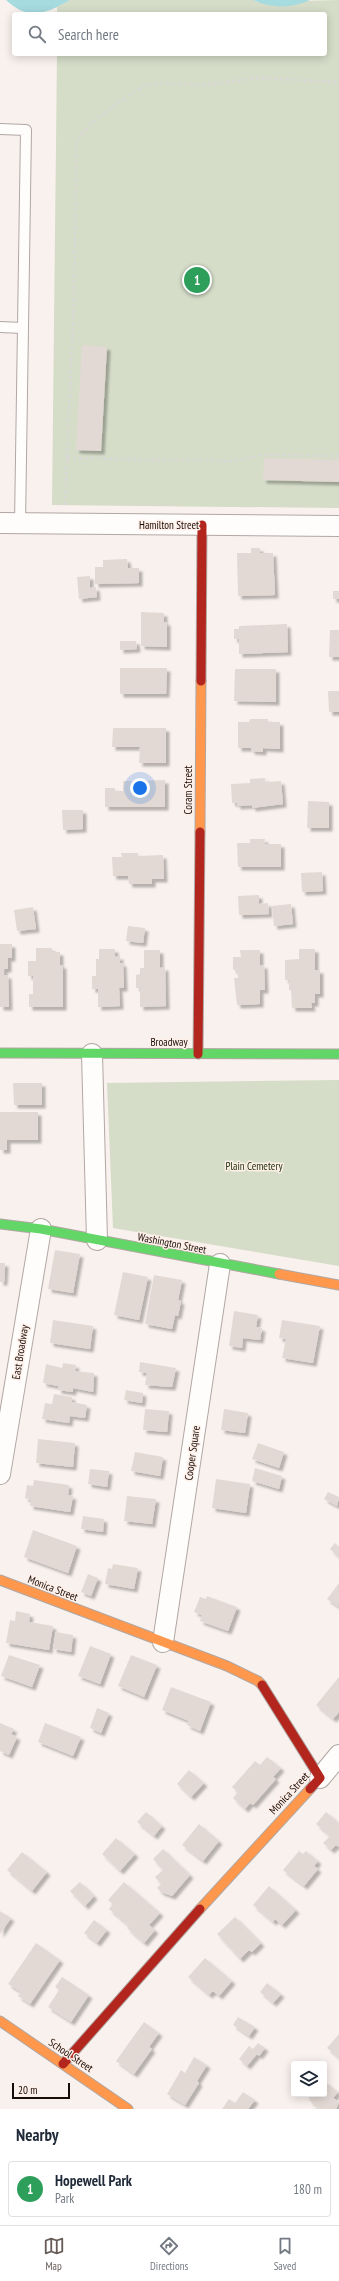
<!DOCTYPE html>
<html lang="en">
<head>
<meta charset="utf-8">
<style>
	:root { --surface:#fff; --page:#f2f2f3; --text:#1f2937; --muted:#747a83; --line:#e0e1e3; --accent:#675c58 }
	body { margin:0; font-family:"PT Sans Narrow",sans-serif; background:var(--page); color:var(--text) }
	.controls { position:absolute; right:12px; bottom:12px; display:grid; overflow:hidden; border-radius:4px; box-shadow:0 2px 10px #0003 }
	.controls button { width:36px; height:36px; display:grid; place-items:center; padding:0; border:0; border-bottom:1px solid var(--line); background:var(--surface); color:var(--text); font:20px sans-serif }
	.scale { position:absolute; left:12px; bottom:10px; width:58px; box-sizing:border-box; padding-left:4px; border:2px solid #180c07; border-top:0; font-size:11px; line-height:14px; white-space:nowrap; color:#180c07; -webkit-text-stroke:3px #feefe8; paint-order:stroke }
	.you { position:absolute; left:140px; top:788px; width:14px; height:14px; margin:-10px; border:3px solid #fff; border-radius:50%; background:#1a73e8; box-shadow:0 0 0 6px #1a73e833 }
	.badge { display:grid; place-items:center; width:26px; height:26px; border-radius:50%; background:var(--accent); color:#fff; font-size:13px; font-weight:700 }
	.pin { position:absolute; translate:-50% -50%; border:2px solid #fff; box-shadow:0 1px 4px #0006 }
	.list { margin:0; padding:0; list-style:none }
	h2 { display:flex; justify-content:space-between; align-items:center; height:52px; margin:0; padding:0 16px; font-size:17px }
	h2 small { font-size:13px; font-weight:400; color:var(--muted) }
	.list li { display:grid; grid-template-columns:26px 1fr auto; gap:12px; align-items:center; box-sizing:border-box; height:56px; margin:0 8px 8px; padding:0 8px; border:1px solid var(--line); border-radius:4px }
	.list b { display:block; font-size:15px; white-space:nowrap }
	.list p { margin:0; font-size:13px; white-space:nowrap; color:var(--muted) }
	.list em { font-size:13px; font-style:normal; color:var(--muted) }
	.icon { flex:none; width:22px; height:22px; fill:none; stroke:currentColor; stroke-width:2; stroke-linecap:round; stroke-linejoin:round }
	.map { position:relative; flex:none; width:339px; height:2109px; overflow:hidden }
	.search { position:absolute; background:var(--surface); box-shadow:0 2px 10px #0003; left:12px; right:12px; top:12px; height:44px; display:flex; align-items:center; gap:10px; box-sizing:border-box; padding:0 14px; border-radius:4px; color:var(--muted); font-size:15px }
	.sheet { height:116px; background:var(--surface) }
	nav { display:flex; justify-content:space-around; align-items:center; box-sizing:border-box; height:56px; border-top:1px solid var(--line); background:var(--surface); font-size:11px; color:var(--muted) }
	nav a { display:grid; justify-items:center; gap:2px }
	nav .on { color:var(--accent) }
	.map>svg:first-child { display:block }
	.green { fill:#d5dcc8 }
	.water { fill:#a6dbdf }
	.building { fill:#e3d9d4; filter:url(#shadow) }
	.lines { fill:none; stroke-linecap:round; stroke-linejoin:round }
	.lane-casing { stroke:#b1a7a3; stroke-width:12 }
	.street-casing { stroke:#b1a7a3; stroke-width:22 }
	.fast-casing { stroke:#b1a7a3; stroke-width:11 }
	.slow-casing { stroke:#b1a7a3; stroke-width:11 }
	.jam-casing { stroke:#b1a7a3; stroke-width:11 }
	.path { stroke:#dad8d7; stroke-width:2.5; stroke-dasharray:3 3; stroke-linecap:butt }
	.lane { stroke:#fefdfc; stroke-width:10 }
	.street { stroke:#fefdfc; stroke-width:20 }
	.fast { stroke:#63d668; stroke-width:9 }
	.slow { stroke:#ff974d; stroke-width:9 }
	.jam { stroke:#b3261e; stroke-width:9 }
	.labels { text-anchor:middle; stroke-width:3; stroke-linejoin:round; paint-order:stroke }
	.street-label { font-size:11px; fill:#180c07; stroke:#feefe8 }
	.park-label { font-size:11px; fill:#21330d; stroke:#feefe8 }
</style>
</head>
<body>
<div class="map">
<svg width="339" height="2109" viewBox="0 0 339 2109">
	<defs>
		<filter id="shadow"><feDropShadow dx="3.5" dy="3.5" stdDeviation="1" flood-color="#0004"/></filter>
	</defs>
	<rect width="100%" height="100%" fill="#f9f1ed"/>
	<g class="green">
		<path d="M 70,0 L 253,0 L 257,2 L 339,0 L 339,508 L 52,505 L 57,54 L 325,54 L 325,14 L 57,14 L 57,7 Z"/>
		<path d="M 339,1080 L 339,1266 L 113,1228 L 107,1083 Z"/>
	</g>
	<g class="water">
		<path d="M 6,0 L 70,0 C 46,14 28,21 6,0 Z"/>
		<path d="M 253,0 L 310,0 C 293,8 271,9 253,0 Z"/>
	</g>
	<g class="building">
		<path d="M 82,345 L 107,347 L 101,451 L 76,450 Z"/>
		<path d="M 264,458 L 339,460 L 339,482 L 263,480 Z"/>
		<path d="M 251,548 L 260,548 L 260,553 L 273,553 L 275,595 L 238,596 L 237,553 L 251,553 Z"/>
		<path d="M 127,559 L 128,568 L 139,568 L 139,583 L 95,584 L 95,567 L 103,567 L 103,560 Z"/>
		<path d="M 90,576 L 90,588 L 96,587 L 97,597 L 79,599 L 77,577 Z"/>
		<rect x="333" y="591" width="6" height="8"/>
		<path d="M 141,612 L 164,613 L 164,622 L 167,622 L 167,647 L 141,646 Z"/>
		<path d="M 287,624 L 288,652 L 239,654 L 239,639 L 234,639 L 234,629 L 239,629 L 239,626 Z"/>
		<path d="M 330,630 L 339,630 L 339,657 L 329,657 Z"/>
		<path d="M 120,641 L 136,641 L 137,649 L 120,650 Z"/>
		<path d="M 120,668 L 167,668 L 166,694 L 120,694 Z"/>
		<path d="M 235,669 L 276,669 L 276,702 L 234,701 Z"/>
		<path d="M 328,691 L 339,691 L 339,712 L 329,712 Z"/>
		<path d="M 250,719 L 268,719 L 268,722 L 280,722 L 280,749 L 263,748 L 263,752 L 251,751 L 251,748 L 238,748 L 238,722 L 249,722 Z"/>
		<path d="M 113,728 L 166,728 L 166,763 L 139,763 L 140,747 L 112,747 Z"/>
		<path d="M 265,778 L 265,782 L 281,781 L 283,804 L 252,808 L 252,805 L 237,806 L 237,803 L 232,803 L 231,784 L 250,783 L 250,779 Z"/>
		<path d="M 165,780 L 165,807 L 105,807 L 105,788 L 115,788 L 115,791 L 123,791 L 123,781 Z"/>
		<path d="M 308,801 L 329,802 L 329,828 L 307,828 Z"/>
		<path d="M 62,810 L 83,810 L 83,829 L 63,830 Z"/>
		<path d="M 250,839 L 265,839 L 264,844 L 281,844 L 281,867 L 238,867 L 237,843 L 250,843 Z"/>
		<path d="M 121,853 L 138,853 L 138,856 L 163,855 L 164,879 L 152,879 L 152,884 L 129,884 L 128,876 L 113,876 L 112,857 L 122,857 Z"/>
		<path d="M 322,872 L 323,891 L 302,892 L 301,873 Z"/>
		<path d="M 259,895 L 259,904 L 268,903 L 269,914 L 239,915 L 238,896 Z"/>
		<path d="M 291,904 L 293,924 L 274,926 L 272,906 Z"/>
		<path d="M 33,907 L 36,929 L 17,931 L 14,910 Z"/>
		<path d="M 128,926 L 145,928 L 143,943 L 126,941 Z"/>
		<path d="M 0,944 L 12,944 L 12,958 L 8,958 L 8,969 L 4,969 L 4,975 L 8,975 L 9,1007 L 0,1007 Z"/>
		<path d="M 36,948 L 52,948 L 52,952 L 60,952 L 60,965 L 63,965 L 63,1007 L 29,1007 L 29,994 L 33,994 L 33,976 L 28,976 L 28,961 L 36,961 Z"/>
		<path d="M 99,949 L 115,949 L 115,957 L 120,956 L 120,963 L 123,963 L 124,988 L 119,988 L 120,1006 L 98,1007 L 98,989 L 92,989 L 92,976 L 96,976 L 96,959 L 99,959 Z"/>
		<path d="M 299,949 L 315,949 L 315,970 L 320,970 L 320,994 L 315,994 L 315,1003 L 311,1003 L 312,1008 L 292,1008 L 291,990 L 289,990 L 289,980 L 285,980 L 285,960 L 299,959 Z"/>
		<path d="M 144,950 L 160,950 L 160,968 L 165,967 L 166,1006 L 140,1007 L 140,988 L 136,988 L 136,975 L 140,974 L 140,968 L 144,968 Z"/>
		<path d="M 240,950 L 260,950 L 260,965 L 264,965 L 265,990 L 260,990 L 260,1004 L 237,1005 L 234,978 L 238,978 L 237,970 L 233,970 L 233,957 L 241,957 Z"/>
		<path d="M 13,1083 L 42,1083 L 42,1105 L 14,1105 Z"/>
		<path d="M 0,1112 L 38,1112 L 38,1140 L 7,1140 L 7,1150 L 0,1150 Z"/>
		<path d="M 55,1250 L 80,1254 L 73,1293 L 48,1289 Z"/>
		<path d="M 0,1263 L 5,1263 L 4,1282 L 0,1282 Z"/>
		<path d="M 123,1272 L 148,1277 L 139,1320 L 114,1315 Z"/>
		<path d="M 154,1275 L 182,1280 L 178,1300 L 181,1301 L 178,1316 L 175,1315 L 172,1329 L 145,1324 Z"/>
		<path d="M 234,1311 L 258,1315 L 256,1327 L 262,1328 L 260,1340 L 243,1338 L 242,1348 L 229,1346 Z"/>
		<path d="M 53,1320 L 93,1326 L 90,1349 L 50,1343 Z"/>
		<path d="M 282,1320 L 320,1326 L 313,1363 L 282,1358 L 286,1339 L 279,1338 Z"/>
		<path d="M 140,1362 L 176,1368 L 172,1387 L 145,1385 L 147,1373 L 139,1372 Z"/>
		<path d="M 63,1363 L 76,1365 L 75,1371 L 94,1373 L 93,1392 L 73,1388 L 73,1392 L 58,1390 L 58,1386 L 43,1383 L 46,1364 L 62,1368 Z"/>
		<path d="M 126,1390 L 143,1393 L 142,1403 L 124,1400 Z"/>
		<path d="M 54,1394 L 72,1397 L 72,1402 L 87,1405 L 85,1418 L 70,1416 L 69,1423 L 42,1419 L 45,1403 L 52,1404 Z"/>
		<path d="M 145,1409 L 169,1411 L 167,1432 L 143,1430 Z"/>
		<path d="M 224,1409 L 248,1413 L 245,1433 L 221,1430 Z"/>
		<path d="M 38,1439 L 75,1443 L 73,1467 L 36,1463 Z"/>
		<path d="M 258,1443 L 284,1452 L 279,1468 L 252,1459 Z"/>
		<path d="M 135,1452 L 163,1457 L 160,1476 L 131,1471 Z"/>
		<path d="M 255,1468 L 282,1476 L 279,1489 L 252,1481 Z"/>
		<path d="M 90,1469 L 109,1471 L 107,1487 L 88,1484 Z"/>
		<path d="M 216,1479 L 250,1484 L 246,1513 L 212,1508 Z"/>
		<path d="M 34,1480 L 69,1485 L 68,1495 L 73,1496 L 70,1512 L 30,1506 L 31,1500 L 25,1498 L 27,1485 L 33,1486 Z"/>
		<path d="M 328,1492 L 339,1497 L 337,1506 L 324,1499 Z"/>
		<path d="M 127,1496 L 156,1499 L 152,1524 L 124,1521 Z"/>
		<path d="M 83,1516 L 104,1519 L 103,1532 L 81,1529 Z"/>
		<path d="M 33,1530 L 77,1546 L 68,1573 L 24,1557 Z"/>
		<path d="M 335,1543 L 339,1547 L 339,1557 L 330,1549 Z"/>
		<path d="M 113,1564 L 138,1568 L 134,1589 L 105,1584 L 108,1568 L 112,1569 Z"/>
		<path d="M 88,1574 L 98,1578 L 91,1596 L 81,1592 Z"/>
		<path d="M 339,1583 L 339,1607 L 327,1599 Z"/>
		<path d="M 207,1596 L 237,1607 L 228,1631 L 200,1621 L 202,1615 L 194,1612 L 200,1597 L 206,1599 Z"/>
		<path d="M 16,1611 L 30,1614 L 29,1622 L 53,1626 L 49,1650 L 6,1643 L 10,1620 L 15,1621 Z"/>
		<path d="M 56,1632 L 73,1635 L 71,1652 L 53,1649 Z"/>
		<path d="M 90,1646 L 111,1654 L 100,1684 L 78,1676 Z"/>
		<path d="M 9,1655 L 40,1665 L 32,1687 L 1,1676 Z"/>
		<path d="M 131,1655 L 157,1665 L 144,1697 L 118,1686 Z"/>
		<path d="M 339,1677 L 339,1712 L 333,1719 L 316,1705 Z"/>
		<path d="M 171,1687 L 211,1702 L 200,1731 L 187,1725 L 189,1721 L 162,1710 Z"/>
		<path d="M 97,1708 L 109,1713 L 101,1733 L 90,1728 Z"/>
		<path d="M 0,1723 L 14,1729 L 11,1734 L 17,1737 L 9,1755 L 0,1751 Z"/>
		<path d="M 45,1723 L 81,1737 L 73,1756 L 38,1742 Z"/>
		<path d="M 267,1757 L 281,1768 L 273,1777 L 276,1779 L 253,1805 L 250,1803 L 245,1809 L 233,1798 L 238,1792 L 232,1787 L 255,1761 L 260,1765 Z"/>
		<path d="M 189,1770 L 204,1783 L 191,1797 L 177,1784 Z"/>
		<path d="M 146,1812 L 162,1826 L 154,1836 L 137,1822 Z"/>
		<path d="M 326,1812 L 339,1823 L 339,1847 L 336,1845 L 331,1850 L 323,1843 L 330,1836 L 316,1824 Z"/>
		<path d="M 199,1824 L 219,1841 L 203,1861 L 182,1845 Z"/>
		<path d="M 116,1838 L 135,1854 L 120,1871 L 102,1854 Z"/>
		<path d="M 163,1849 L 190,1875 L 172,1896 L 161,1892 L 157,1888 L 161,1884 L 155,1877 L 163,1870 L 153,1859 Z"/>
		<path d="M 299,1851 L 303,1854 L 306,1851 L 318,1861 L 314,1866 L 318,1869 L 304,1886 L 283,1870 Z"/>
		<path d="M 22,1852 L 47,1872 L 32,1891 L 7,1870 Z"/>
		<path d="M 80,1882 L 94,1896 L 85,1906 L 70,1891 Z"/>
		<path d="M 124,1882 L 160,1913 L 149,1925 L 155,1930 L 144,1943 L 127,1928 L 129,1926 L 109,1909 L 113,1904 L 108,1900 Z"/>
		<path d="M 269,1886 L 296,1910 L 282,1925 L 275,1919 L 273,1922 L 253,1905 Z"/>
		<path d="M 0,1911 L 11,1918 L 0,1934 Z"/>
		<path d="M 235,1917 L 261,1943 L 252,1952 L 249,1950 L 240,1959 L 217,1934 Z"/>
		<path d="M 94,1920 L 107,1930 L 97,1943 L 84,1933 Z"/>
		<path d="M 36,1943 L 60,1960 L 30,2004 L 18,1996 L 21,1992 L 8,1984 Z"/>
		<path d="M 205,1958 L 232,1981 L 219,1996 L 213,1991 L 209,1995 L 188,1977 Z"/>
		<path d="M 62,1977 L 89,1995 L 71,2022 L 48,2007 L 59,1990 L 55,1987 Z"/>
		<path d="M 267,1983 L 281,1994 L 273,2003 L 260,1992 Z"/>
		<path d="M 238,2017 L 255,2027 L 249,2036 L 233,2025 Z"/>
		<path d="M 144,2022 L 159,2033 L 149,2047 L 152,2049 L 134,2074 L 116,2061 Z"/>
		<path d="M 339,2034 L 339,2058 L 327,2048 Z"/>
		<path d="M 258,2043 L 265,2048 L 259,2056 L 257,2054 L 247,2066 L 239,2059 L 249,2046 L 253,2049 Z"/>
		<path d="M 194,2057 L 207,2065 L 197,2081 L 199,2083 L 185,2105 L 167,2094 L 181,2070 L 185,2073 Z"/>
		<path d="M 324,2081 L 338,2092 L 333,2098 L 339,2102 L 336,2109 L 319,2109 L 309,2100 L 310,2098 L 305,2094 L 324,2094 Z"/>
		<path d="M 243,2092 L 255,2100 L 248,2109 L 222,2109 L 229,2099 L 235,2103 Z"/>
	</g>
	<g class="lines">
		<g class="lane-casing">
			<g id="lane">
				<path d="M 0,129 L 26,130 L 20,524"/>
				<path d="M 0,327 L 23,328"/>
			</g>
		</g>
		<g class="street-casing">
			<g id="street">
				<path d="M 0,523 L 339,526"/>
				<path d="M 92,1054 L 97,1240"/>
				<path d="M 0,1474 L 41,1229"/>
				<path d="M 163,1642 L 220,1264"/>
				<path d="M 320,1778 L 339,1755"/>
			</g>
		</g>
		<g class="fast-casing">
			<g id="fast">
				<path d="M 0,1053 L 339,1054"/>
				<path d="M 0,1224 L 41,1229 L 279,1274"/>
			</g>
		</g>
		<g class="slow-casing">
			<g id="slow">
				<path d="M 200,832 L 201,681"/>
				<path d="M 279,1274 L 339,1285"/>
				<path d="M 0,1580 L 227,1666 L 258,1681 L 262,1685"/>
				<path d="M 200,1909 L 310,1789"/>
				<path d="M 0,2021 L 128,2109"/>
			</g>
		</g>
		<g class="jam-casing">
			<g id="jam">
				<path d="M 201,681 L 202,525"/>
				<path d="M 198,1054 L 200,832"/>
				<path d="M 262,1685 L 320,1778 L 310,1789"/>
				<path d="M 63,2064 L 200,1909"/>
			</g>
		</g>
		<g class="path">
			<path d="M 67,458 L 234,461 L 262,455 L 339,456"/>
			<path d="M 65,505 L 74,299 L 76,146 C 82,123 124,100 143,86 L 161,83 L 203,85 L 256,78 L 339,82"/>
		</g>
		<use href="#lane" class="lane"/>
		<use href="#street" class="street"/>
		<use href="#fast" class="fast"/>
		<use href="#slow" class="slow"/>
		<use href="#jam" class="jam"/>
	</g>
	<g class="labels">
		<g class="street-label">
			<text x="169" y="529">Hamilton Street</text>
			<text transform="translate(188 790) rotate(-90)" y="4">Coram Street</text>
			<text x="169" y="1046">Broadway</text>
			<text transform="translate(172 1243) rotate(11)" y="4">Washington Street</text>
			<text transform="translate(20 1352) rotate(-81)" y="4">East Broadway</text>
			<text transform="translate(192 1453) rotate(-82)" y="4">Cooper Square</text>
			<text transform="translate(53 1588) rotate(21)" y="4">Monica Street</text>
			<text transform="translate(289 1793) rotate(-47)" y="4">Monica Street</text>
			<text transform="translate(71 2055) rotate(34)" y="4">School Street</text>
		</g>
		<g class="park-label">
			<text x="254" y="1170">Plain Cemetery</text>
		</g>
	</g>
</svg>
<div class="controls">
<button><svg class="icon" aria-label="layers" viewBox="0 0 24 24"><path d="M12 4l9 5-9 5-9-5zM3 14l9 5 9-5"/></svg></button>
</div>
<div class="scale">20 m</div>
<div class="you"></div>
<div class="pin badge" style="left:197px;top:280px;background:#2e9e5b">1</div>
<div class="search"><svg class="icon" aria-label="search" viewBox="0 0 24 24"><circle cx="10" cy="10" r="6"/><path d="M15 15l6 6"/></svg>Search here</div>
</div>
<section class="sheet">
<h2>Nearby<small></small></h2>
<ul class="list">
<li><span class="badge" style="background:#2e9e5b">1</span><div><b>Hopewell Park</b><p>Park</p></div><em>180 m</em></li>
</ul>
</section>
<nav>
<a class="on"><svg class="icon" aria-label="map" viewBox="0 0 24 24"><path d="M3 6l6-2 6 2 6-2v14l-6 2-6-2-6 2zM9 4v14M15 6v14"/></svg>Map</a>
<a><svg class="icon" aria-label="directions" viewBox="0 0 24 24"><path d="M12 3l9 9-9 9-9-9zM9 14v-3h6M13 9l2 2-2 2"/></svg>Directions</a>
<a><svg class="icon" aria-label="saved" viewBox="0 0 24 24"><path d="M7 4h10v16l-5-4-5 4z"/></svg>Saved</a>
</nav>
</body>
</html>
